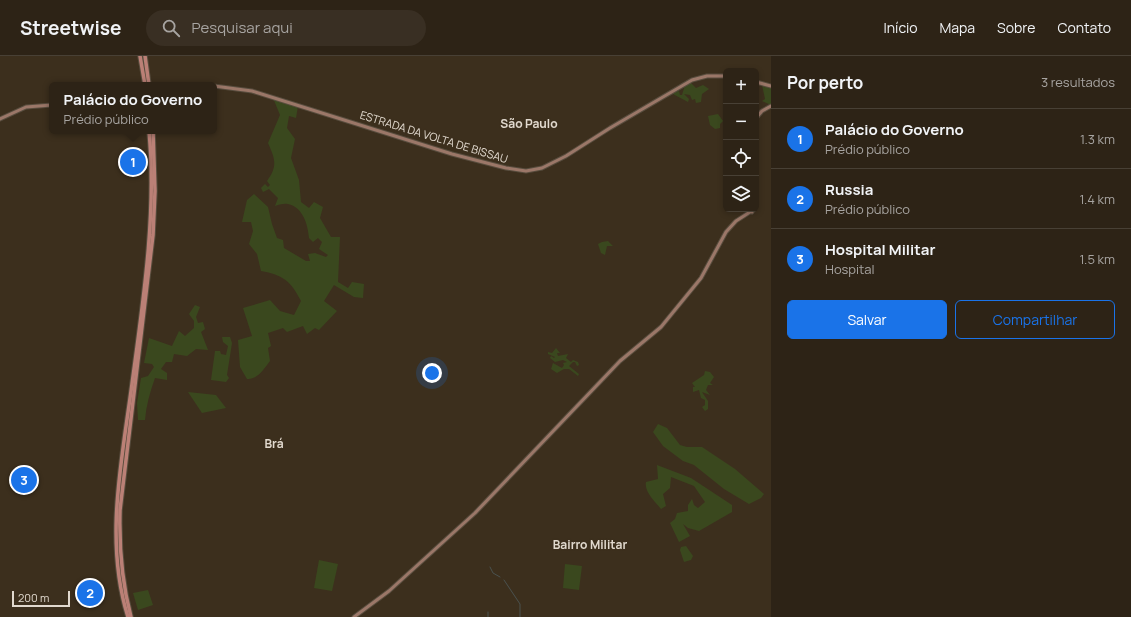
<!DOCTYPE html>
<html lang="pt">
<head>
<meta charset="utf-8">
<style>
	:root { --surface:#2d2316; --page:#392f23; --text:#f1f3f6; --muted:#a7a4a1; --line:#484035; --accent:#1a73e8 }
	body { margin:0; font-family:Manrope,sans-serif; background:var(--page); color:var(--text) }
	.controls { position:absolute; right:12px; top:12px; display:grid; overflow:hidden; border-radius:6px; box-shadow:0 2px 6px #0003 }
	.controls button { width:36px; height:36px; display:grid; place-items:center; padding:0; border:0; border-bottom:1px solid var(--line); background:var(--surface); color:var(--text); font:20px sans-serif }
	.scale { position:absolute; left:12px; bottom:10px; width:58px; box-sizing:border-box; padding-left:4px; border:2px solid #e1d9ce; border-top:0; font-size:11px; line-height:14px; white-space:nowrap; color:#e1d9ce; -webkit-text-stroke:3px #3c2f1d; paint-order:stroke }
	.you { position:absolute; left:432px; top:317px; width:14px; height:14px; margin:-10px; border:3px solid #fff; border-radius:50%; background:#1a73e8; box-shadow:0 0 0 6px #1a73e833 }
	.badge { display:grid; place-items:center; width:26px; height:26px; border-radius:50%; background:var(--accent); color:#fff; font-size:13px; font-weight:700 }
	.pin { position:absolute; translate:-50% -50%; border:2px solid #fff; box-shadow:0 1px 4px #0006 }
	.popup { position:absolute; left:49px; top:26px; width:168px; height:52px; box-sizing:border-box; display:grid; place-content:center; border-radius:6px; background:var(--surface); filter:drop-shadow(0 1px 3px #0005); font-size:13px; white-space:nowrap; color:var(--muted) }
	.popup b { font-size:15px; color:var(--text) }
	.popup::after { content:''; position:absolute; left:50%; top:100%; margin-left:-8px; border:8px solid transparent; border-top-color:var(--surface) }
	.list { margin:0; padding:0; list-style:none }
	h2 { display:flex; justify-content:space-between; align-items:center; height:52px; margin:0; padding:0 16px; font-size:17px }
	h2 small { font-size:13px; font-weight:400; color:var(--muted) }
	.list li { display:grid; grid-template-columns:26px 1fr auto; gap:12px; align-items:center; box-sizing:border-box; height:60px; padding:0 16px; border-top:1px solid var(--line) }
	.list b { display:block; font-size:15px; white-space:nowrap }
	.list p { margin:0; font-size:13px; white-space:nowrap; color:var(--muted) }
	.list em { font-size:13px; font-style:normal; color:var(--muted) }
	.actions { display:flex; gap:8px; padding:12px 16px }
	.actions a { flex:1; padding:9px 0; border:1px solid var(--accent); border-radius:6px; text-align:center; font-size:14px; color:var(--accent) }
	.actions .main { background:var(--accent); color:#fff }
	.icon { flex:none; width:22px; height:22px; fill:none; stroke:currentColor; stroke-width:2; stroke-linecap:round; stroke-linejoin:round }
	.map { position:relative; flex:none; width:771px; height:561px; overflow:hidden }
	header { display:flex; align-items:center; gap:24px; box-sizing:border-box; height:56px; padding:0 20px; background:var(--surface); border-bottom:1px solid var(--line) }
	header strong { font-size:19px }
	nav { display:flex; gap:22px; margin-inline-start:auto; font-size:14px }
	.search { width:280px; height:36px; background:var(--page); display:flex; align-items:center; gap:10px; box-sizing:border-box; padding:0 14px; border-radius:22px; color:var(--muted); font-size:15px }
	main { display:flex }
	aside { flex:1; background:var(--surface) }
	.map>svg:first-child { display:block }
	.green { fill:#3a481e }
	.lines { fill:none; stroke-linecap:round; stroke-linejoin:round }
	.stream { stroke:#4a524f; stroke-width:1 }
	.secondary-casing { stroke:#584d3e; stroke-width:5 }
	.primary-casing { stroke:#584d3e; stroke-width:5.5 }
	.secondary { stroke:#9b7768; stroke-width:3 }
	.primary { stroke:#bb8076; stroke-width:3.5 }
	.labels { text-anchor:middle; stroke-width:3; stroke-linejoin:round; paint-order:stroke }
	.street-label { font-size:11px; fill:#e1d9ce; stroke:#3c2f1d }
	.neighbourhood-label { font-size:12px; font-weight:bold; fill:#e1d9ce; stroke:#3c2f1d }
</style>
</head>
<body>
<header>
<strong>Streetwise</strong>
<div class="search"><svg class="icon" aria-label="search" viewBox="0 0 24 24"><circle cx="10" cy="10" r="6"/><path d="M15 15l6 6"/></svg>Pesquisar aqui</div>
<nav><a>Início</a><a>Mapa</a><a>Sobre</a><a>Contato</a></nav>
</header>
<main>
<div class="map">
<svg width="771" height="561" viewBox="0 0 771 561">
	<rect width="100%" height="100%" fill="#3c2f1d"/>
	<g class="green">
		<path d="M 690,26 L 696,32 L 703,29 L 709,33 L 702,38 L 701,46 L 696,47 L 695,43 L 692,44 L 690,39 L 684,38 L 689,43 L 688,46 L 671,37 L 679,35 L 680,39 L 682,39 L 685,29 Z"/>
		<path d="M 762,29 L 771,31 L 771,49 L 762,45 L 765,43 Z"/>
		<path d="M 273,42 L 298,50 L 296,62 L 289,60 L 287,72 L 295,83 L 291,102 L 299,124 L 301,146 L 309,152 L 314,146 L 323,151 L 320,162 L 331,181 L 340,181 L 338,226 L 348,232 L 352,226 L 364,228 L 363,242 L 354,241 L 334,229 L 324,245 L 337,255 L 319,274 L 315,272 L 307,278 L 303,270 L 287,276 L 283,272 L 268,277 L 271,290 L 268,292 L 270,305 C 264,313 257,324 247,323 L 240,311 L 238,284 L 252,280 L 243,252 L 270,244 L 280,255 L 294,259 L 301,245 C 291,225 283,219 261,215 L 257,198 L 249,188 L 253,175 L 251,166 L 242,166 L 247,144 L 254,138 L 268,151 L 272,168 L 277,182 L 283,184 L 284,192 L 306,205 L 310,205 L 308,198 L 315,197 L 326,201 L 328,199 L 319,193 L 322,186 L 318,182 L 313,186 L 309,182 C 308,169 303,151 288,148 C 284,147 278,149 275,150 L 278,142 L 269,133 L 263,136 L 261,132 L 265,128 L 268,131 L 270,129 L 267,125 C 278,110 275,103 268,87 L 280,59 Z"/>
		<path d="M 718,58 L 723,65 L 720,68 L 720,72 L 715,73 L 710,69 L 708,60 Z"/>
		<path d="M 608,185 L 613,190 L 607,190 L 605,199 L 601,197 L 598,188 L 602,186 Z"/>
		<path d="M 195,249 L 200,251 L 196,261 L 198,267 L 203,266 L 205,273 L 201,276 L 208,294 L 196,293 L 187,300 L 174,298 L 172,306 L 166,306 L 161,313 L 167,317 L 167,324 L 155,322 C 150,336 146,350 145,364 L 138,364 L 137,347 L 141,322 L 148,320 L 154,311 L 152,308 L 144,307 L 149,282 L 172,290 L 179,275 L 185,280 L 194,272 L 194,265 L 189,258 Z"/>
		<path d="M 222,281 L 230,281 L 232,287 L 227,319 L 229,322 L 226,326 L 211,324 L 215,295 L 220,295 L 221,298 L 226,299 L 228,290 L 223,286 Z"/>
		<path d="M 556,292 L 560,297 L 557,297 L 558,300 L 568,298 L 566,302 L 571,306 L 573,304 L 578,306 L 579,309 L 577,310 L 575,306 L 573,306 L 569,310 L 579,318 L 578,320 L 569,313 L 564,313 L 557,317 L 551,313 L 553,307 L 562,312 L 564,309 L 563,307 L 567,306 L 563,304 L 555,306 L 550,302 L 551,300 L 554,302 L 555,301 L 548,298 L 548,296 L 552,297 Z"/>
		<path d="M 705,315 L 710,316 L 714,321 L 710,327 L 713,329 L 708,329 L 706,334 L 710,339 L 702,336 L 708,345 L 708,353 L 705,355 L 702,351 L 705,349 L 705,344 L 701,342 L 699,334 L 693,336 L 693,331 L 695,331 L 692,327 L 704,319 Z"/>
		<path d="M 188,336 L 216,339 L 226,352 L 202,357 Z"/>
		<path d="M 658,368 L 667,372 L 680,389 L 687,391 L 702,391 L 735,413 L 764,438 L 761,442 L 749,448 L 724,433 L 694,409 L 683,405 L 663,390 L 653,376 Z"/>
		<path d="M 657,409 L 691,422 L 732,449 L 732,456 L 699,475 L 688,472 L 683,468 L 690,480 L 679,486 L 670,467 L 675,463 L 677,457 L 688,455 L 688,449 L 692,443 L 694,449 L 698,452 L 705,446 L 694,430 L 671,421 L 670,432 L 663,438 L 666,450 L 661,453 C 655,445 644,436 646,426 L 658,423 Z"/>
		<path d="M 686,490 L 693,500 L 691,504 L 684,506 L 680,494 L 681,491 Z"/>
		<path d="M 319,504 L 338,508 L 332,535 L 314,532 Z"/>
		<path d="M 565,508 L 582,510 L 579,534 L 563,532 Z"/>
		<path d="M 148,534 L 153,549 L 138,554 L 133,537 Z"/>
	</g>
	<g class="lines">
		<g class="stream">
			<path d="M 490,511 L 493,517 L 500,521"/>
			<path d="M 504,524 L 520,548 L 520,561"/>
			<path d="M 488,556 L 488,561"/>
		</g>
		<g class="secondary-casing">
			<g id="secondary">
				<path d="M 756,26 L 771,30"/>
				<path d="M 214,30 L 252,35 L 452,98 L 506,112 L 526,115 L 542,112 L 566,100 L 610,72 L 692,24 L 707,20 L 726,20"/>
				<path d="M 756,62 L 762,55 L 771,50"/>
				<path d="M 0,63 L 26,51 L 52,49"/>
				<path d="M 749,153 L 752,156 L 753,153"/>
				<path d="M 354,561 L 389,535 L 475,457 L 620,305 L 661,271 L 701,222 L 726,176 L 736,165 L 750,156"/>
			</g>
		</g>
		<g class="primary-casing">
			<g id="primary">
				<path d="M 140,0 L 145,29"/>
				<path d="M 145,0 L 149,29"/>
				<path d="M 128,561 C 104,485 122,404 132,328 C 143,247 157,156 149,75"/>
				<path d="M 131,561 C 122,527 119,489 120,454 L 153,179 L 155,135 L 153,75"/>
			</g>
		</g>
		<use href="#secondary" class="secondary"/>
		<use href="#primary" class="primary"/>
	</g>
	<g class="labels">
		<g class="street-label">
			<text transform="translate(434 81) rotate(17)" y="4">ESTRADA DA VOLTA DE BISSAU</text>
		</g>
		<g class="neighbourhood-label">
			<text x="529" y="72">São Paulo</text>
			<text x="274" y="392">Brá</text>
			<text x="590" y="493">Bairro Militar</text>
		</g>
	</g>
</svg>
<div class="controls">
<button>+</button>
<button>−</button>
<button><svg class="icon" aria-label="locate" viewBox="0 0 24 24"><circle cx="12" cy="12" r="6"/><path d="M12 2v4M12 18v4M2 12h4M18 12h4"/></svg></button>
<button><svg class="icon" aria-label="layers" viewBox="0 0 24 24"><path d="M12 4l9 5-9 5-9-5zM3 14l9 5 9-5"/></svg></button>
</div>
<div class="scale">200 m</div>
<div class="you"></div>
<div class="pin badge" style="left:133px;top:106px">1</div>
<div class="popup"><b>Palácio do Governo</b>Prédio público</div>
<div class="pin badge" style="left:90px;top:537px">2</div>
<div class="pin badge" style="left:24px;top:424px">3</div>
</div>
<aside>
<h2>Por perto<small>3 resultados</small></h2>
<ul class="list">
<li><span class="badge">1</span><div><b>Palácio do Governo</b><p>Prédio público</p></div><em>1.3 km</em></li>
<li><span class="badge">2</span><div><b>Russia</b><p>Prédio público</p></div><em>1.4 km</em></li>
<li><span class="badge">3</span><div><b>Hospital Militar</b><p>Hospital</p></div><em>1.5 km</em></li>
</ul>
<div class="actions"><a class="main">Salvar</a><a>Compartilhar</a></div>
</aside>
</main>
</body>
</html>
